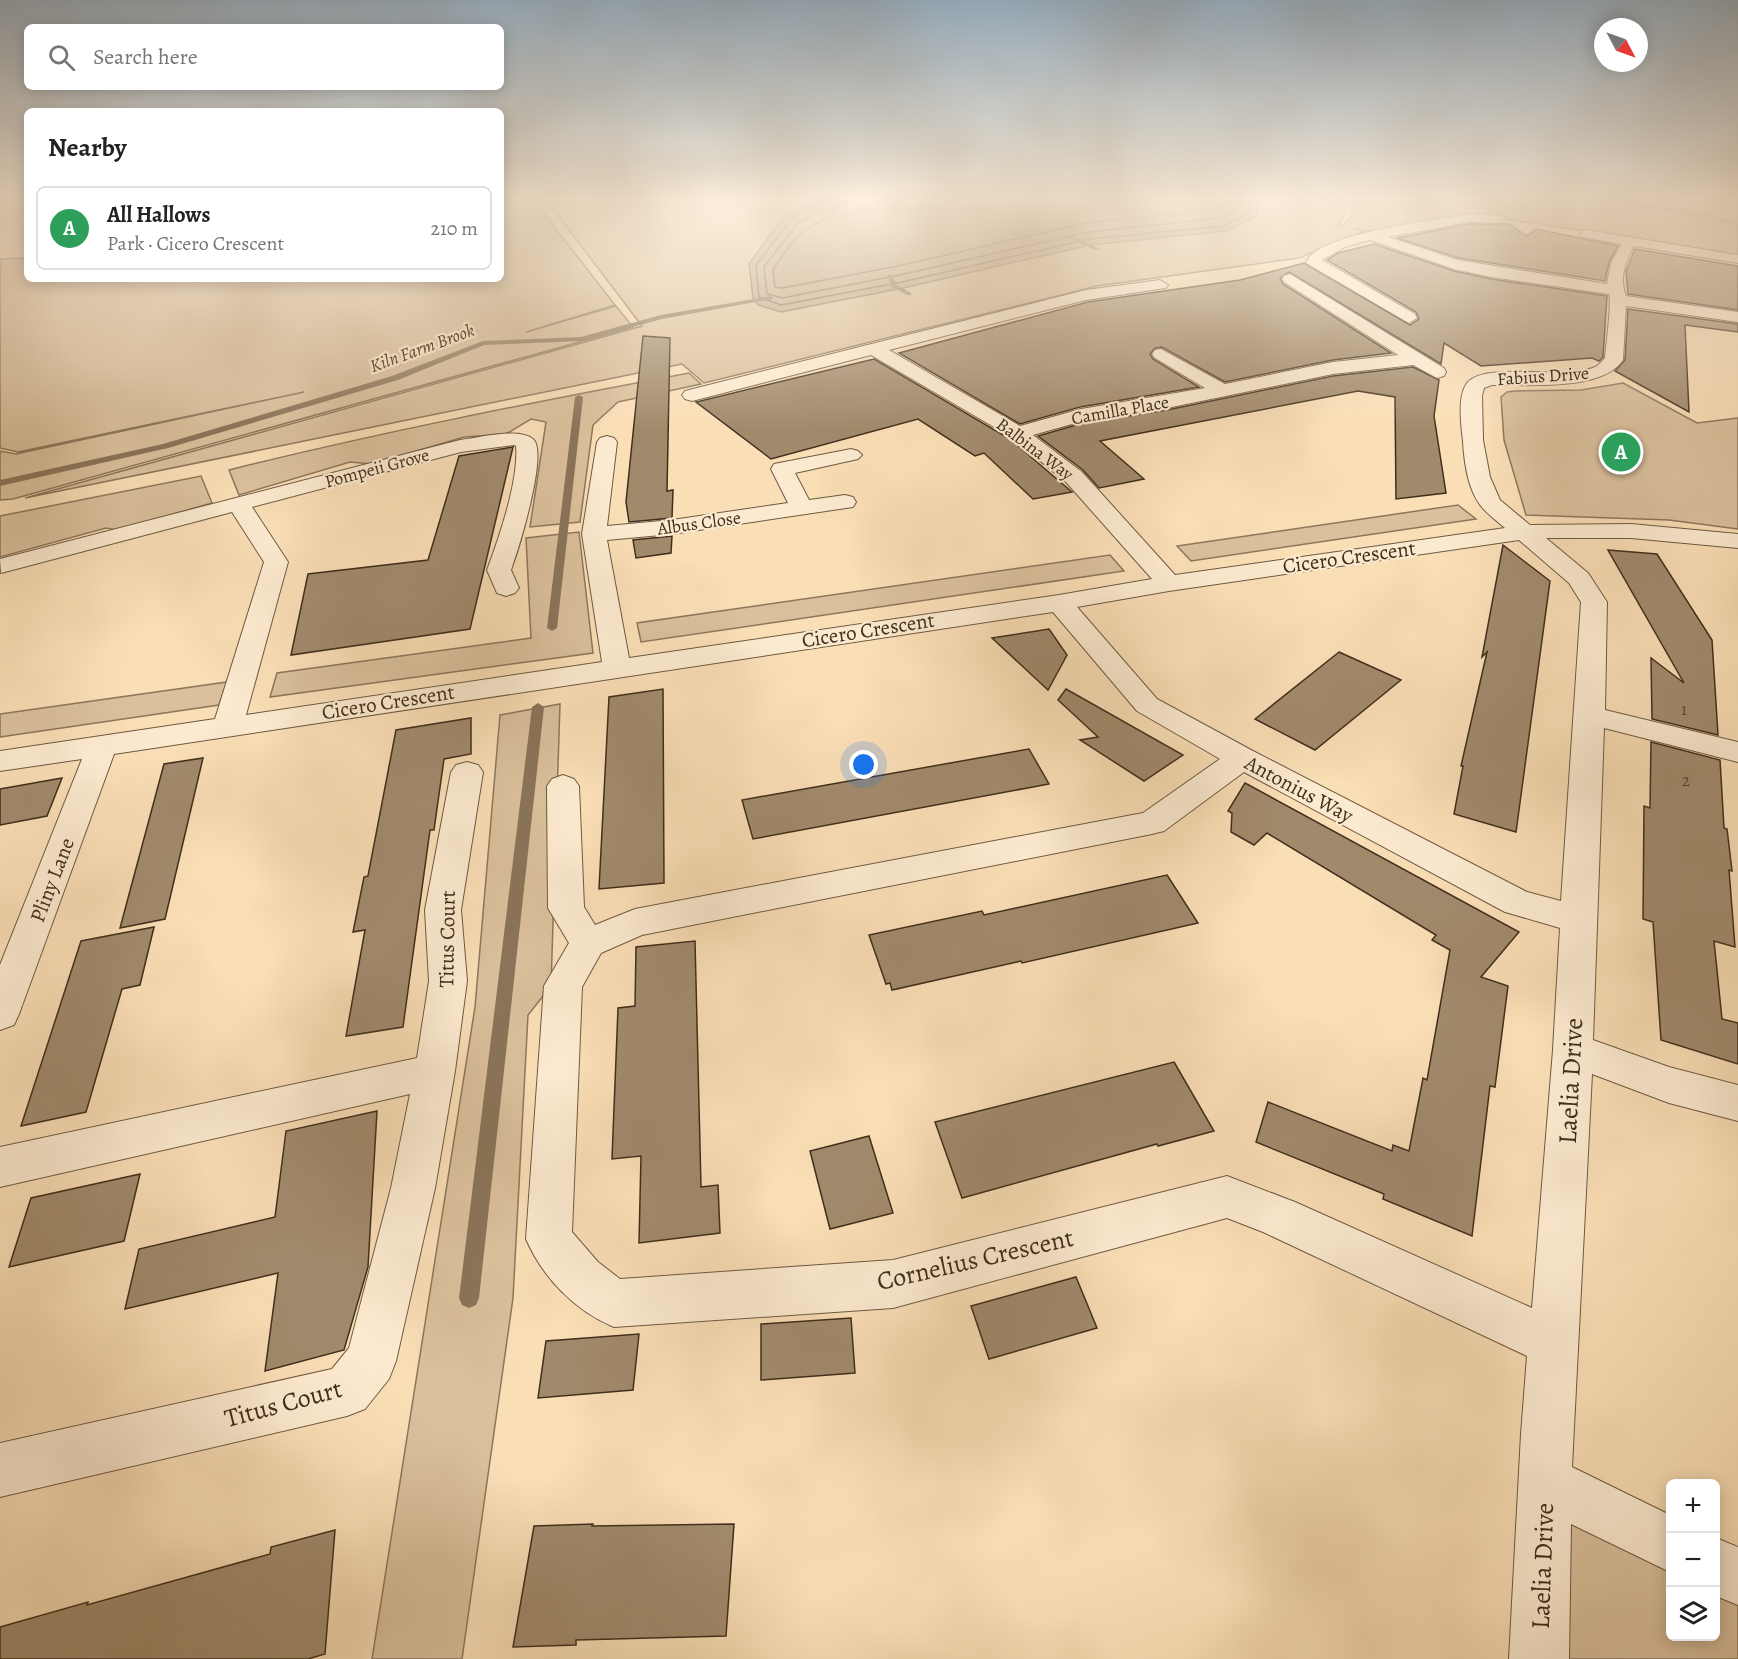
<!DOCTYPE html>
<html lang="en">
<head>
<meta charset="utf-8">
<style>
	:root { --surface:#fff; --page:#f6f6f6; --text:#222; --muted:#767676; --line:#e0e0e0; --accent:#7c3aed }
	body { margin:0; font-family:Alegreya,serif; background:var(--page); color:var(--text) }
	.controls { position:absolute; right:18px; bottom:18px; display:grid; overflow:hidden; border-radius:9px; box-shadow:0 3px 15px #0003 }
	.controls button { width:54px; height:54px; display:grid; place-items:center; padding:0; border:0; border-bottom:2px solid var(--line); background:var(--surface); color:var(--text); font:30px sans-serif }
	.compass { position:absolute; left:1594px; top:18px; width:54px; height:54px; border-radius:50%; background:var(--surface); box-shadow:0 3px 15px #0003; rotate:131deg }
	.you { position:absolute; left:864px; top:765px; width:21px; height:21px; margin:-15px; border:4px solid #fff; border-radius:50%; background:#1a73e8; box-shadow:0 0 0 9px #1a73e833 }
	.badge { display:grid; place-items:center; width:39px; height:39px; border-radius:50%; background:var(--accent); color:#fff; font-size:20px; font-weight:700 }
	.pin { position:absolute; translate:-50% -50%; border:3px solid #fff; box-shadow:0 2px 6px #0006 }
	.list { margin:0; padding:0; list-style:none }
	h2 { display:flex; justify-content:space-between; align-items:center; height:78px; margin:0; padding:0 24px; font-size:26px }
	h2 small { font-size:20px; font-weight:400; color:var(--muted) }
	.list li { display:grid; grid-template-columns:39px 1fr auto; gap:18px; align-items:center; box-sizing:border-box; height:84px; margin:0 12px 12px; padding:0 12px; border:2px solid var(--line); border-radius:9px }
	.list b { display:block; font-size:22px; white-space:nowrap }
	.list p { margin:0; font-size:20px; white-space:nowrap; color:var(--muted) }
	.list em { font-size:20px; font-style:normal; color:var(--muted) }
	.icon { flex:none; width:33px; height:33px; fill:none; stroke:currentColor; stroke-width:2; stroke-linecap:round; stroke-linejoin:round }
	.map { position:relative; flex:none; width:1738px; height:1659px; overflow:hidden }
	.search { position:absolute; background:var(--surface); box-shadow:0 3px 15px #0003; left:24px; top:24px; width:480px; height:66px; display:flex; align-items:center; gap:15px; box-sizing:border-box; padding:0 21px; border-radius:9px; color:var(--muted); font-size:22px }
	.panel { position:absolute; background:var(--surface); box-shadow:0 3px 15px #0003; left:24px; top:108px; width:480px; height:174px; border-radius:9px }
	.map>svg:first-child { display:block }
	.green { fill:#dac09c; stroke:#8d775c; stroke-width:1.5 }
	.water { fill:#bba282; stroke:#8a7459; stroke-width:1.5 }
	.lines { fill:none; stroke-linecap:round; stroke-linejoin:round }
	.shore { stroke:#7e684f; stroke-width:1.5 }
	.stream { fill:#8a7459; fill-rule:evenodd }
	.building { fill:#a18a6c; stroke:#402e1c; stroke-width:1.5 }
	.minor-casing { stroke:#6e5a42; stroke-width:2 }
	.minor { fill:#fcead0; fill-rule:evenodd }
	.labels { text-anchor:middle; stroke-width:4.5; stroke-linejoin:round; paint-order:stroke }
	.far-water-label { font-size:18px; font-style:italic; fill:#5f4b36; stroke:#fcead0 }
	.far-street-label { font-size:18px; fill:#402e1c; stroke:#fcead0 }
	.number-label { font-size:18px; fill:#584530 }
	.street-label { font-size:21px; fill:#402e1c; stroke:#fcead0 }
	.near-street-label { font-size:26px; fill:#402e1c; stroke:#fcead0 }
</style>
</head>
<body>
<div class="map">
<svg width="1738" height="1659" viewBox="0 0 1738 1659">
	<rect width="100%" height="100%" fill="#fadeb6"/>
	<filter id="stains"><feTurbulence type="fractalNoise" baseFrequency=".00333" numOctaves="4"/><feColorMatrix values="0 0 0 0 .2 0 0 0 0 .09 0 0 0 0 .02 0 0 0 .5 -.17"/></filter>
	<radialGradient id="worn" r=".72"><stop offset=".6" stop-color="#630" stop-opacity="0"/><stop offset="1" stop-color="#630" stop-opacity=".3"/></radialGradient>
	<g class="green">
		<path d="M 512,197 L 531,197 L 615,305 L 526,332 L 616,306 L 633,327 L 13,499 L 0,500 L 0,451 L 16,454 L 304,392 L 18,452 L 0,448 L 0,259 L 27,258 L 27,279 L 501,279 L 501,199 Z"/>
		<path d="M 544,197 L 1344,197 L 1346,211 L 1339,225 L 1343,226 C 1353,217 1354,211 1352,197 L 1578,197 L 1674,211 L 1738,225 L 1738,255 L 1512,220 L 1469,218 L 1383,233 L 1354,228 L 1365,231 L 1299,258 L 1097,286 L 704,383 L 682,364 L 25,498 L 642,326 Z"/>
		<path d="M 1592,197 L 1738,197 L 1738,223 L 1697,213 Z"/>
		<path d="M 689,373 L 701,384 L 618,402 L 593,425 L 580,522 L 530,527 L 546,422 L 531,419 L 506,434 L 464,437 L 372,464 L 350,462 L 239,495 L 229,470 C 381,432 535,402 689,373 Z"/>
		<path d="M 1623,383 L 1697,423 L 1738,418 L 1738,529 L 1669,520 L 1526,515 L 1504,440 L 1501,397 L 1507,392 L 1515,391 L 1581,390 Z"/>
		<path d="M 201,476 L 212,503 L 117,530 L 106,528 L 0,557 L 0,516 Z"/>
		<path d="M 1458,505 L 1476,519 L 1191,561 L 1177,546 Z"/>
		<path d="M 579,532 L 593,653 L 270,697 L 277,673 L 531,638 L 526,538 Z"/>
		<path d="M 1110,555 L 1124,571 L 641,642 L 637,623 Z"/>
		<path d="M 227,682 L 219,705 L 0,737 L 0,714 Z"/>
		<path d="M 560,704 L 551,986 L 528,1015 L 513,1298 L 462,1659 L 372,1659 L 475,1007 L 500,715 Z"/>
		<path d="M 1564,1503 L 1670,1557 L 1670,1636 L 1716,1636 L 1716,1579 L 1738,1590 L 1738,1659 L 1560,1659 Z"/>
	</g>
	<path class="water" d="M 823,197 L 1253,197 L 1259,205 L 1256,217 L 1225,231 L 1090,245 L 903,288 L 781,312 L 758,305 L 753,298 L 749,264 L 769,236 L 790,212 Z"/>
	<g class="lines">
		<g class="shore">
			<path d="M 821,197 L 818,205 L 793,217 L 756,265 L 759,297 L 781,305 L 902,282 L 1089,239 L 1224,226 L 1251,212 L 1249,197"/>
			<path d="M 829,197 L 825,209 L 798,223 L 764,267 L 767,294 L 782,298 L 900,275 L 1088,232 L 1221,218 L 1242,208 L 1241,197"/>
			<path d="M 838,197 C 835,219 817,220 803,232 C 791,243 781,257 773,270 L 775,287 L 782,288 L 898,266 L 1086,223 L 1219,209 L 1231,204 L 1232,197"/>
		</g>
		<g class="stream">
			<path d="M 1070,236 L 1074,236 L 1100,249 L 1095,250 L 1070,238 Z"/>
			<path d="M 887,275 L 891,275 L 897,285 L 911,293 L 911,295 L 907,295 L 892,287 Z"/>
			<path d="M 771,296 L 773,299 L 662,319 L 581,341 L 484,345 L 398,380 L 168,448 L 0,486 L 0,480 L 163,444 L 392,376 L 483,341 L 581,337 L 661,315 Z"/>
			<path d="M 579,395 L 583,397 L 557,628 L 552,631 L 547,628 L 575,397 Z"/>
			<path d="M 538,703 L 544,707 L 479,1298 L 476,1305 L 469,1308 L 462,1305 L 459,1298 L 532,707 Z"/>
		</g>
	</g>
	<g class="building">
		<path d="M 1469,224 L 1509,224 L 1527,236 L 1536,229 L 1618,246 L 1609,262 L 1605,281 L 1459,258 L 1397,238 Z"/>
		<path d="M 1374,244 L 1454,271 L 1491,279 L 1607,296 L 1603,357 L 1599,361 L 1592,358 L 1481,366 L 1444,343 L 1441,364 L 1289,272 L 1280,278 L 1283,284 L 1391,353 L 1333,360 L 1225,382 L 1162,347 L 1155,348 L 1150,354 L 1153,359 L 1199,387 L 1080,407 L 1020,424 L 899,353 L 1088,302 L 1240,280 L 1304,263 L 1410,325 L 1419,319 L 1416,312 L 1327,260 L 1338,253 Z"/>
		<path d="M 1635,249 L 1738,266 L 1738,310 L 1628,294 L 1626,271 Z"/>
		<path d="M 1628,309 L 1738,324 L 1738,332 L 1685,325 L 1689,412 L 1615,371 L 1625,360 Z"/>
		<path d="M 643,336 L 670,338 L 667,491 L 673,490 L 672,518 L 629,522 L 626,502 Z"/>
		<path d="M 874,359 L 1010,439 L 1072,492 L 1033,499 L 984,453 L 975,456 L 918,419 L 771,459 L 696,402 Z"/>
		<path d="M 1413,367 L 1439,380 L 1434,416 L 1446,493 L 1396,499 L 1395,397 L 1358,391 L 1100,441 L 1144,479 L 1099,488 L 1083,470 L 1038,436 L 1083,423 L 1167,410 L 1333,376 Z"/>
		<path d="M 513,447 L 470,629 L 291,655 L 308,574 L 428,560 L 459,456 Z"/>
		<path d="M 672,536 L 671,553 L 636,558 L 633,540 Z"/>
		<path d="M 1503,545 L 1550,581 L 1516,832 L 1454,814 L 1463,766 L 1461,766 L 1487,652 L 1482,657 Z"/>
		<path d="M 1608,550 L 1657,554 L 1712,640 L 1718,735 L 1652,719 L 1651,658 L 1684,683 Z"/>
		<path d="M 1049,629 L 1067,655 L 1048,690 L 992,638 Z"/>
		<path d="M 1339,652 L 1401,680 L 1315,750 L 1255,719 Z"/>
		<path d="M 663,689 L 664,883 L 599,889 L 609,697 Z"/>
		<path d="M 1066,689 L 1183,755 L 1144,781 L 1080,740 L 1098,737 L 1058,700 Z"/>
		<path d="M 471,718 L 471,754 L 444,759 L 434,830 L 430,830 L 403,1027 L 346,1036 L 365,930 L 353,932 L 364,877 L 368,876 L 396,730 Z"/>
		<path d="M 1651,742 L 1720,760 L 1724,828 L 1727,829 L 1732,871 L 1729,870 L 1735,947 L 1714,941 L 1722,1019 L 1738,1023 L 1738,1064 L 1661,1040 L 1653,922 L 1643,919 L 1644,806 L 1650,808 Z"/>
		<path d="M 1029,749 L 1049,784 L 753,839 L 742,800 Z"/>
		<path d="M 203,758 L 165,919 L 120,928 L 164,764 Z"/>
		<path d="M 62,778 L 47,816 L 0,825 L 0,789 Z"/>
		<path d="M 1245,783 L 1519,932 L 1481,977 L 1508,986 L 1495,1087 L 1490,1086 L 1472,1236 L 1383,1199 L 1384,1194 L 1256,1142 L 1268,1102 L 1392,1151 L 1393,1145 L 1409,1151 L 1423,1078 L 1427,1080 L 1450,950 L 1432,940 L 1436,935 L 1267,833 L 1254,845 L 1231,832 L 1232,813 L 1228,811 Z"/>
		<path d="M 1167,875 L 1198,923 L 1022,963 L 1021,961 L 892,990 L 890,983 L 886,984 L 869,935 L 982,911 L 984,915 Z"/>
		<path d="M 154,927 L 140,985 L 122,989 L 86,1112 L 21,1126 L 81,941 Z"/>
		<path d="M 695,941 L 701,1187 L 718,1185 L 720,1233 L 639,1243 L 641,1156 L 612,1159 L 618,1008 L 635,1006 L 636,947 Z"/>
		<path d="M 1174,1062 L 1214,1131 L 1158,1146 L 1157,1144 L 962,1198 L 935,1122 Z"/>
		<path d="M 377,1111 L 368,1267 L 344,1350 L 265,1371 L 278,1273 L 125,1309 L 139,1249 L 275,1217 L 286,1131 Z"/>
		<path d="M 869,1136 L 893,1213 L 830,1229 L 810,1151 Z"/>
		<path d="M 140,1174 L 124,1241 L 9,1267 L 31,1198 Z"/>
		<path d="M 1076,1277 L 1097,1328 L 989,1359 L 971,1306 Z"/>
		<path d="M 851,1318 L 855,1373 L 761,1380 L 761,1324 Z"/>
		<path d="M 639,1334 L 633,1390 L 538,1398 L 546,1341 Z"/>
		<path d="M 593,1524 L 592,1526 L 734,1524 L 726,1636 L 576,1640 L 576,1645 L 513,1647 L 534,1526 Z"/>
		<path d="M 335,1530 L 325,1654 L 308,1659 L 0,1659 L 0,1627 L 88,1602 L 87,1605 L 270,1554 L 271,1547 Z"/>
	</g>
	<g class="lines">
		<g class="minor-casing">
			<g id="minor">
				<path d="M 1469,214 L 1500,215 L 1507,219 L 1500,223 L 1469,222 L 1388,237 L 1458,260 L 1607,284 L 1611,263 L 1621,244 L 1582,237 L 1580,234 L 1582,231 L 1587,230 L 1738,255 L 1738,263 L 1634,246 C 1625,262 1619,278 1626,296 L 1738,312 L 1738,322 L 1626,306 L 1623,360 C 1601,392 1528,384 1492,385 L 1484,388 L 1482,396 L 1483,440 L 1490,477 L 1500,500 L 1530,525 L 1631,524 L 1738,534 L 1738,548 L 1631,538 L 1546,538 L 1588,573 L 1607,602 L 1605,710 L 1738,742 L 1738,762 L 1604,728 L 1593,1040 L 1669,1067 L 1738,1085 L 1738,1121 L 1669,1103 L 1592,1074 L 1572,1467 L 1670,1515 L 1670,1572 L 1571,1524 L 1569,1659 L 1509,1659 L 1521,1434 L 1527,1356 L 1263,1232 L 1227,1218 L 893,1308 L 614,1327 C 575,1311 543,1278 526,1239 L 544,986 L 569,943 L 548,908 L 547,786 L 552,779 L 563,775 L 574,779 L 579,786 L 584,907 L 595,925 L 635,909 L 1143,813 L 1220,759 L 1137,711 L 1053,612 L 114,754 L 19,1014 L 14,1025 L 0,1030 L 0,965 L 82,759 L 0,771 L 0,751 L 215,719 L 264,562 L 232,512 L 1,573 L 0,559 L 460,440 C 478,438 519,427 533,439 C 549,452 518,551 511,570 L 519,588 L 515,593 L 506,596 L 497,593 L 487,570 C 499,538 519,480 516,446 L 514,445 L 461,452 L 252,507 L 288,562 L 246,715 L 602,662 L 582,534 L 597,442 L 600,438 L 607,436 L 614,438 L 617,442 L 607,526 L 672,520 L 788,503 L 771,469 L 774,464 L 851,449 L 858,451 L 862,455 L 858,459 L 795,473 L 809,500 L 845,495 L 853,497 L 856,502 L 853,507 L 672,534 L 607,540 L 629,658 L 1059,595 L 1152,579 L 1066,482 L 1011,437 L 871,355 L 692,401 L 685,399 L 682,395 L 685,391 L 1086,290 L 1160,280 L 1168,285 L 1166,288 L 1086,300 L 889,350 L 1020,426 L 1081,409 L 1205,388 L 1155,358 L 1152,354 L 1155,350 L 1161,349 L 1225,384 L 1333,362 L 1398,355 L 1284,282 L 1282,279 L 1284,276 L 1290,274 L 1444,368 L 1446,372 L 1444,376 L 1437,378 L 1413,365 L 1333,374 L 1167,408 L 1083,421 L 1033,435 L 1082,472 L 1175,575 L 1505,528 C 1497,521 1487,514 1481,506 C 1468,490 1464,461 1463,441 C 1461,425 1457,394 1468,382 C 1488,361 1565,381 1595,367 C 1598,366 1602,361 1605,358 C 1606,345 1612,303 1609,294 L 1491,277 L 1454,269 L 1370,240 L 1345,247 L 1322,260 L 1415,314 L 1417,318 L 1409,323 L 1306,263 C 1313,234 1440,219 1469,214 ZM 1519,540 L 1569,583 L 1581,602 L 1561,901 L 1527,892 L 1253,751 L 1157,699 L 1077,607 L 1169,591 ZM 1244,772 L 1505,912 L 1560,928 L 1553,1050 L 1532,1308 L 1295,1202 L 1227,1176 L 893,1260 L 620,1279 L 598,1262 L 572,1232 L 582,987 L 601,953 L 642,935 L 1152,834 L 1164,831 Z"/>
				<path d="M 467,762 L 478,765 L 483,772 L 461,910 L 467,981 L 455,1071 L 435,1188 L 396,1361 L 389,1379 L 365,1409 L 347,1416 L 0,1497 L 0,1443 L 332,1369 L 349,1348 L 391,1188 L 410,1094 L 0,1187 L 0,1147 L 417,1058 L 429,981 L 425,910 L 451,772 L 456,765 Z"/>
				<path d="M 1716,1538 L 1738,1547 L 1738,1605 L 1716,1596 Z"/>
			</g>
		</g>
		<use href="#minor" class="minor"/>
	</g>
	<linearGradient id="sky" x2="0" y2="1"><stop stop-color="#96adbf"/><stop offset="0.46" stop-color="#fdf0de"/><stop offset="1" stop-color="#fdf0de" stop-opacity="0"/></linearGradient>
	<rect width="1738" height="430" fill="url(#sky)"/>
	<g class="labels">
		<g class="far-water-label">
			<text transform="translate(422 348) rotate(-20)" y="6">Kiln Farm Brook</text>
		</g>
		<g class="far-street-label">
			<text transform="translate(1543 376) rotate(-4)" y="6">Fabius Drive</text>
			<text transform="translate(1120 410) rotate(-10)" y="6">Camilla Place</text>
			<text transform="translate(1035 449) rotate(37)" y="6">Balbina Way</text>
			<text transform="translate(377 468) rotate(-15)" y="6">Pompeii Grove</text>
			<text transform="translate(699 523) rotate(-8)" y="6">Albus Close</text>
		</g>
		<g class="number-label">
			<text x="1684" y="715">1</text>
			<text x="1686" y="786">2</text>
		</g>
		<g class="street-label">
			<text transform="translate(1349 557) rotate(-8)" y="7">Cicero Crescent</text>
			<text transform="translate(868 630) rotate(-9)" y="7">Cicero Crescent</text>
			<text transform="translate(388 702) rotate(-9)" y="7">Cicero Crescent</text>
			<text transform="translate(1299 789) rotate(28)" y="7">Antonius Way</text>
			<text transform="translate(52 880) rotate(-69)" y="7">Pliny Lane</text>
			<text transform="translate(447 939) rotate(-89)" y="7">Titus Court</text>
		</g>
		<g class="near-street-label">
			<text transform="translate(1570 1081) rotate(-87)" y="9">Laelia Drive</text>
			<text transform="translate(975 1259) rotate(-13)" y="9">Cornelius Crescent</text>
			<text transform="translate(283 1403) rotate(-15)" y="9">Titus Court</text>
			<text transform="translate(1542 1566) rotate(-88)" y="9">Laelia Drive</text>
		</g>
	</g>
	<rect width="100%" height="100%" filter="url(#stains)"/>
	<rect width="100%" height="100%" fill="url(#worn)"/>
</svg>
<div class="controls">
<button>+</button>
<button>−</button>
<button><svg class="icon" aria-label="layers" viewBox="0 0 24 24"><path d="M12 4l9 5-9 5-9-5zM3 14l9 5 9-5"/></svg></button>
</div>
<svg class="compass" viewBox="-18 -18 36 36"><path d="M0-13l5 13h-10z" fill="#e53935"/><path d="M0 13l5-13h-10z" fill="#767676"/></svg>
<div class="you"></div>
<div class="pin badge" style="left:1621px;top:452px;background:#2e9e5b">A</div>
<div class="search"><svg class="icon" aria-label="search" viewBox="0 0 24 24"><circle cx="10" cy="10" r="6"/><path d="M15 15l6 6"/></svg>Search here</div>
<section class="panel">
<h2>Nearby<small></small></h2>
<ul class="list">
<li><span class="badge" style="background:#2e9e5b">A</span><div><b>All Hallows</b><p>Park · Cicero Crescent</p></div><em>210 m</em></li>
</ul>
</section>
</div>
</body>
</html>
